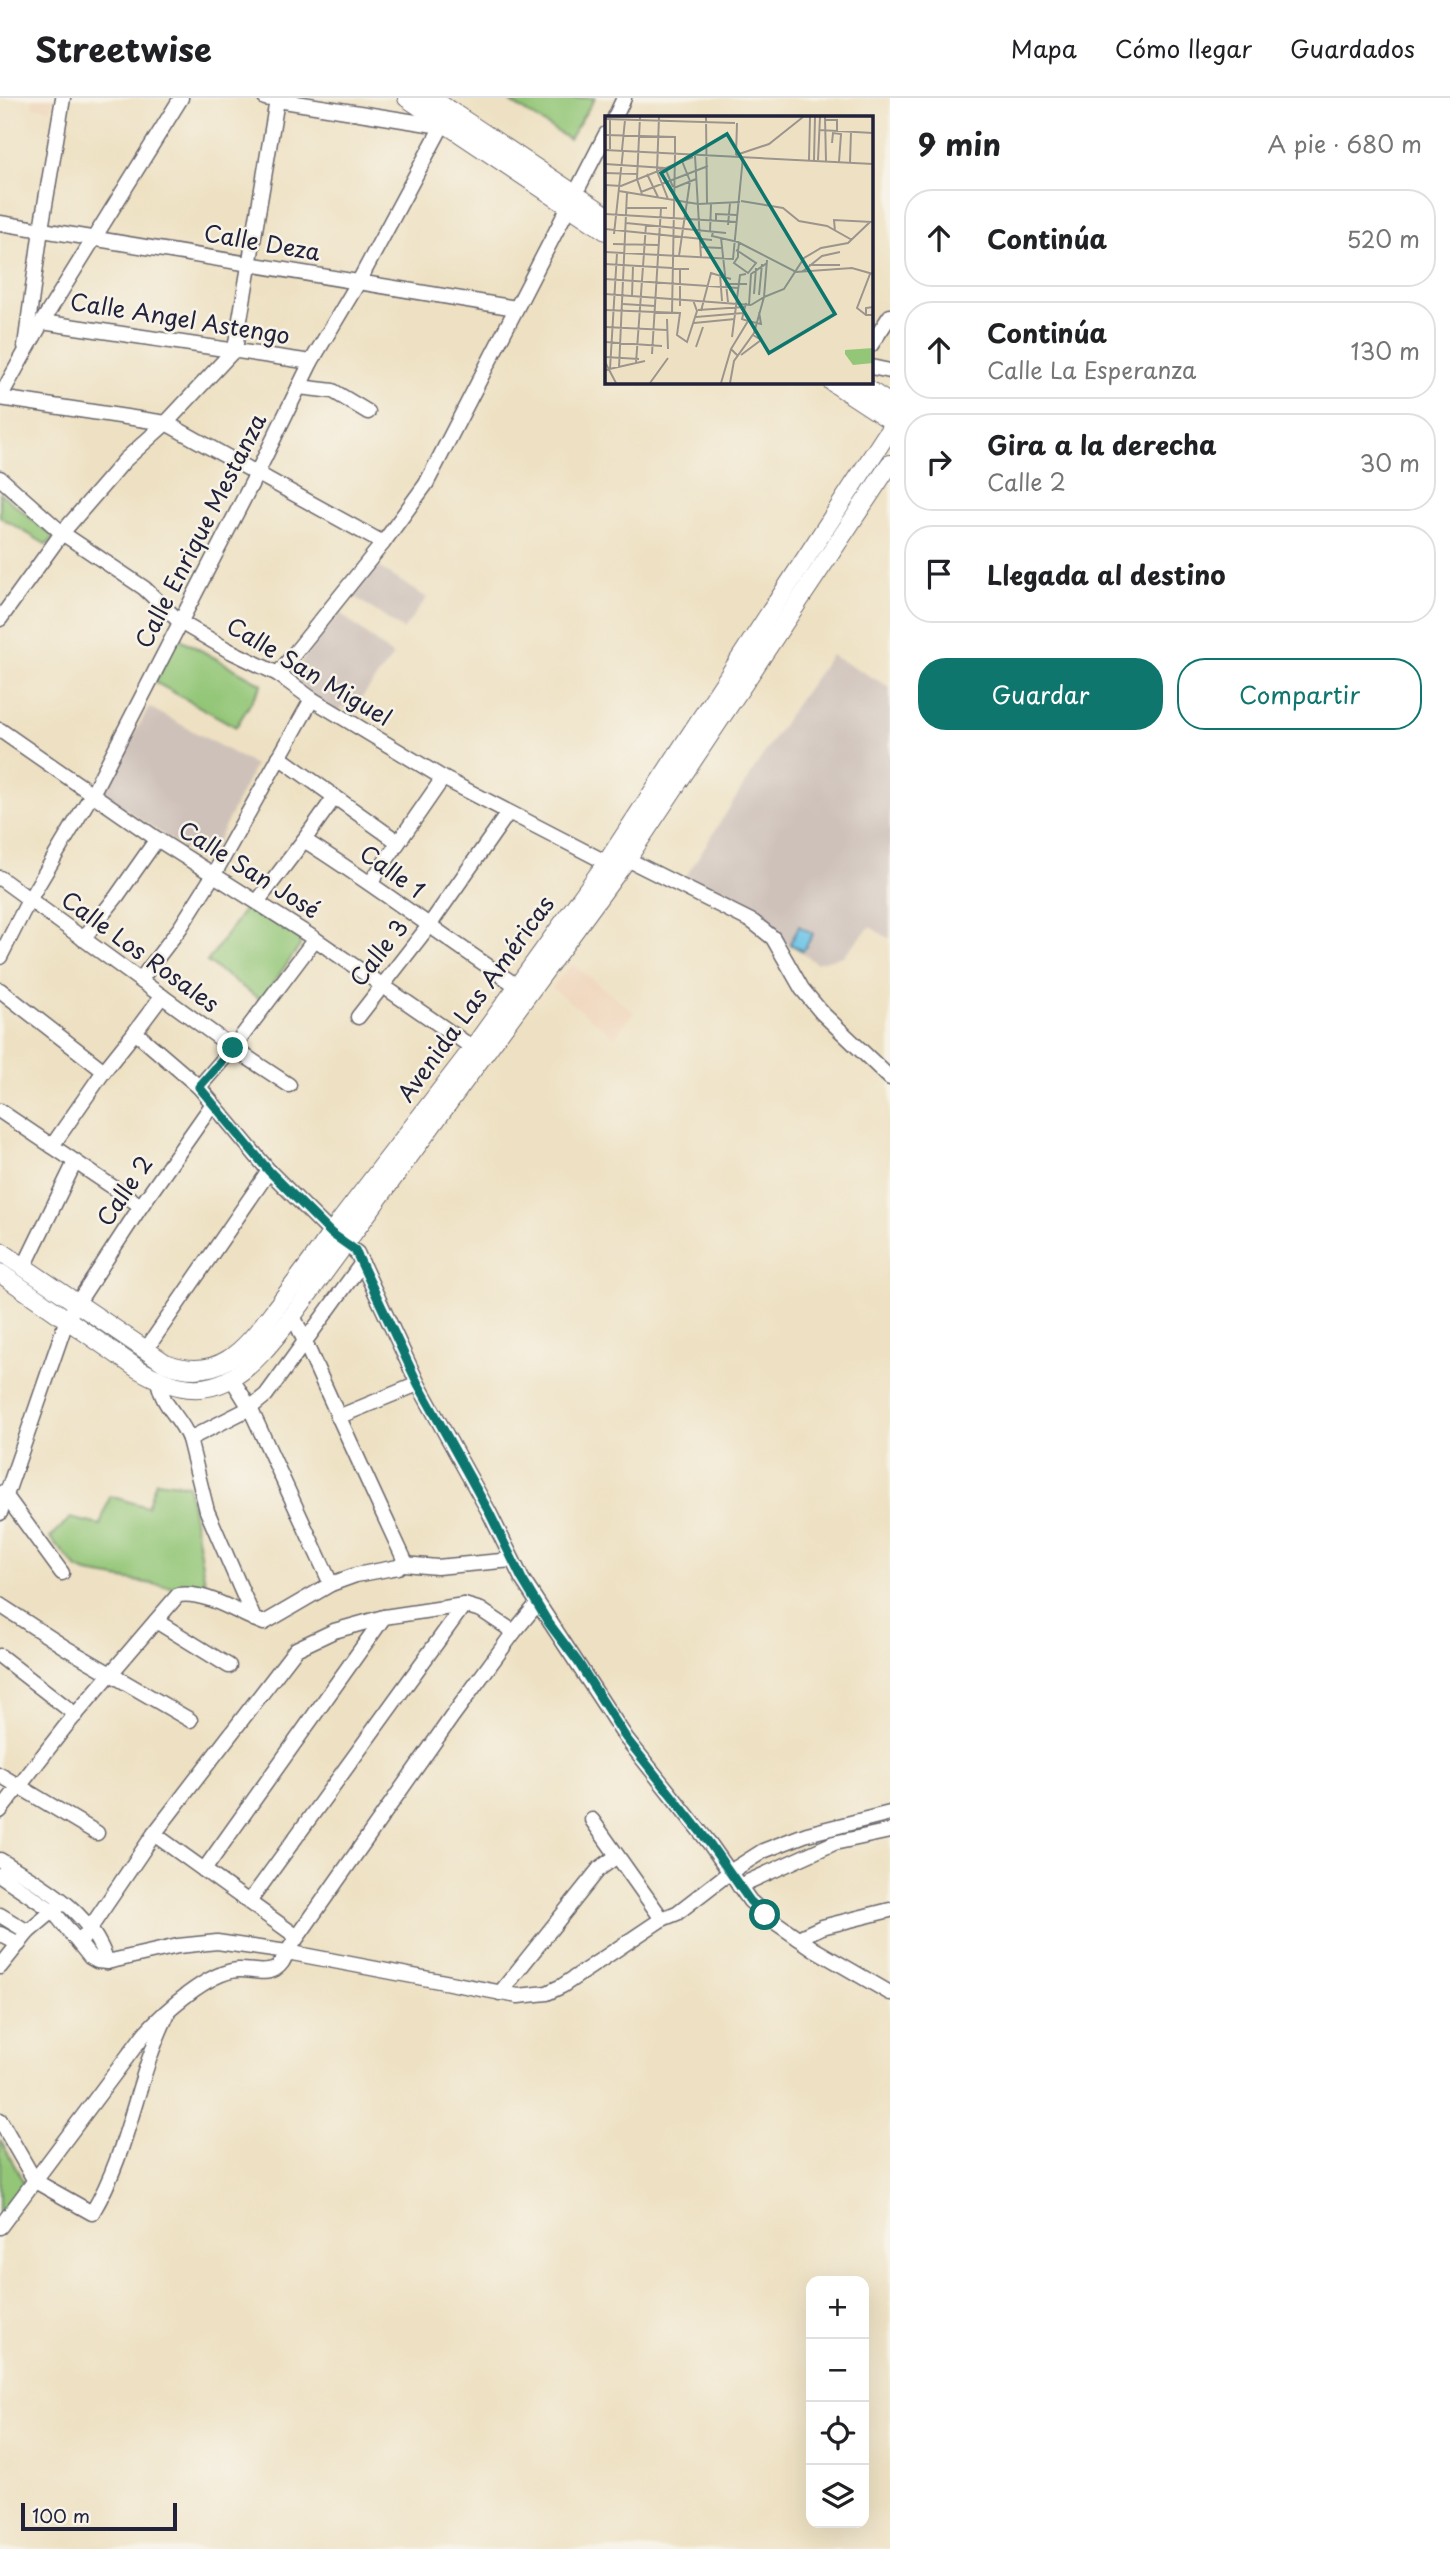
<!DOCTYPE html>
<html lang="es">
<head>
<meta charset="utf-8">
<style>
	:root { --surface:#fff; --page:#f6f6f6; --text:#202124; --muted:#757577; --line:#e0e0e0; --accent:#0f766e }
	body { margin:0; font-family:"Playpen Sans",sans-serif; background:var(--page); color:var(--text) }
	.controls { position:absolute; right:21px; bottom:21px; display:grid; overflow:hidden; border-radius:14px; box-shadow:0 7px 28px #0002 }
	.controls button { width:63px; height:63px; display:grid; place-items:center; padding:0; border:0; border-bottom:2px solid var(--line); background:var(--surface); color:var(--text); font:35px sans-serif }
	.scale { position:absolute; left:21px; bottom:18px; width:156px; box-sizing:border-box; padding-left:7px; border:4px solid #22223b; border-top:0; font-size:19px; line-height:24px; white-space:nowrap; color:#22223b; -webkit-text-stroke:5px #f7f3e8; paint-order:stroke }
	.stop { position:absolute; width:21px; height:21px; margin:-16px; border:5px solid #0f766e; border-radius:50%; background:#fff }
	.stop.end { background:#0f766e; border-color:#fff; box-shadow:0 2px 7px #0008 }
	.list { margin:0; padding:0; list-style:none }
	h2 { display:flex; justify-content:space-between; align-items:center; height:91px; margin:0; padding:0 28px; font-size:30px }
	h2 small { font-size:23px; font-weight:400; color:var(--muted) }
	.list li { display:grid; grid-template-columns:46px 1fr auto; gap:21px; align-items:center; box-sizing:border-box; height:98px; margin:0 14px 14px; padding:0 14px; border:2px solid var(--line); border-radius:28px }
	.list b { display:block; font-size:26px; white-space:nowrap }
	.list p { margin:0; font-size:23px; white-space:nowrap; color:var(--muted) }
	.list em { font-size:23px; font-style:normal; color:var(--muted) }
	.actions { display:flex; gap:14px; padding:21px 28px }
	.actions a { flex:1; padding:16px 0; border:2px solid var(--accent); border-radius:28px; text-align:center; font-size:24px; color:var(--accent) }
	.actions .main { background:var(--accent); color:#fff }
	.icon { flex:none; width:38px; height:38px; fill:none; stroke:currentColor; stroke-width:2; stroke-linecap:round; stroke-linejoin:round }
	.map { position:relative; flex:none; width:890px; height:2451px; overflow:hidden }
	header { display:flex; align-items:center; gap:42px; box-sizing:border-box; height:98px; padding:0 35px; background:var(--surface); border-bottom:2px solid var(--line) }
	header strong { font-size:33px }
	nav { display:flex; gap:38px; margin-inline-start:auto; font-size:24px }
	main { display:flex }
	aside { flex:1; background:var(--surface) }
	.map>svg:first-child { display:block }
	.built { fill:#f0d5bc }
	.industrial { fill:#cec1b9 }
	.green { fill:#93c677; stroke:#5a7459; stroke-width:2 }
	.water { fill:#69c3e6; stroke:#467290; stroke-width:2 }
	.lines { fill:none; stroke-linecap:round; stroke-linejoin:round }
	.minor-casing { stroke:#69656b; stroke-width:17 }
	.major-casing { stroke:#69656b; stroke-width:20 }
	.minor { stroke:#fff; stroke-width:14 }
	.major { stroke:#fff; stroke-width:18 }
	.route { stroke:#0f766e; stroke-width:9 }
	.labels { text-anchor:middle; stroke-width:5; stroke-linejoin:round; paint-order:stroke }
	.street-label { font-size:23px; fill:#22223b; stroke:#f7f3e8 }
	.inset-road { fill:none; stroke:#9c958d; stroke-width:2 }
	.view { fill:#0f766e; fill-opacity:0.15; stroke:#0f766e; stroke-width:3.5 }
	.inset-edge { fill:none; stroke:#22223b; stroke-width:3.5 }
</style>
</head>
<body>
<header>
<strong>Streetwise</strong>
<nav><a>Mapa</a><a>Cómo llegar</a><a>Guardados</a></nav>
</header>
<main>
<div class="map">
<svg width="890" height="2451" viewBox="0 0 890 2451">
	<rect width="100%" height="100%" fill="#f7f3e8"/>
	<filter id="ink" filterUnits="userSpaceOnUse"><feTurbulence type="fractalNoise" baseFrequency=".0143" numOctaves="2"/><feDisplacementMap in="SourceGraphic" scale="14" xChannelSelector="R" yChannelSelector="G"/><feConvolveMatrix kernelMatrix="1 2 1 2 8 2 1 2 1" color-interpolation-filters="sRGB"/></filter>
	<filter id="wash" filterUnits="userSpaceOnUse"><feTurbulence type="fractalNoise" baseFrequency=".00686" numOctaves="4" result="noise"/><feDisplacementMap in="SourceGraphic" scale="28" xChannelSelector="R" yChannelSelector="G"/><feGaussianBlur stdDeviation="1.57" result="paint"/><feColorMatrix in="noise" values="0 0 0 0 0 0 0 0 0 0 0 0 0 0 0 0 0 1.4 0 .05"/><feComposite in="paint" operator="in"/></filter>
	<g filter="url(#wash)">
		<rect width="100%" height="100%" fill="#eee1c3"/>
		<g class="built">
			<path d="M 33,0 L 53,0 L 51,11 L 32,9 Z"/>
			<path d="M 572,866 L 634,914 L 615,939 L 552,890 Z"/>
		</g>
		<g class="industrial">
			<path d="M 377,468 L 427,500 L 403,532 L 352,497 Z"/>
			<path d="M 340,515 L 393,558 L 351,614 L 343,608 L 337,614 L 288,580 Z"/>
			<path d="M 831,557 L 890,589 L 890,841 L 870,829 L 843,858 L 816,865 L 772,834 L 681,786 L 790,615 Z"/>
			<path d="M 149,609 L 255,667 L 206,766 L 102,695 Z"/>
		</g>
		<g class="green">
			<path d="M 504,0 L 595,0 L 569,41 Z"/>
			<path d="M 0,395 L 54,439 L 47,447 L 0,419 Z"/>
			<path d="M 177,539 L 262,586 L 236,629 L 155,584 Z"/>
			<path d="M 249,805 L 300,841 L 300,848 L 261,902 L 207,864 Z"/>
			<path d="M 156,1383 L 188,1387 L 207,1495 L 87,1475 L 78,1471 L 50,1440 L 70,1420 L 100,1427 L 110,1398 L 147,1409 Z"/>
			<path d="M 0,2041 L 24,2085 L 0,2117 Z"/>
		</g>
		<path class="water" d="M 799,828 L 813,836 L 803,853 L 790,846 Z"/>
	</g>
	<g filter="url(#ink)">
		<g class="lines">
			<g class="minor-casing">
				<g id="minor">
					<path d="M 265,0 L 447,29"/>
					<path d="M 615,19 L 624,0"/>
					<path d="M 0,125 L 516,210"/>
					<path d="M 42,224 L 311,264"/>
					<path d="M 871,247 L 890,218"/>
					<path d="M 25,248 L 41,131 L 63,0"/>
					<path d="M 871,269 L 890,273"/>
					<path d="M 299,289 L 333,293 L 368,314"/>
					<path d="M 0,299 L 42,224 L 181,0"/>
					<path d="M 0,300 L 166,325 L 383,445"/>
					<path d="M 0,380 L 62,435 L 144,490 L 180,524 L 228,552 L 278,576 L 312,601 L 443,680 L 615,769"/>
					<path d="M 0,521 L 62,435 L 125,362 L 166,325 L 235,251 L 277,2"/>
					<path d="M 278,576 L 383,445 L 426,386 L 606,36"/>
					<path d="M 0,632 L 157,741 L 315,841 L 473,950"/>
					<path d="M 279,659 L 398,744"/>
					<path d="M 304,742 L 334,700"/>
					<path d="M 627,761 L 753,824 L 773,840 L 802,891 L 822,915 L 890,980"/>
					<path d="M 0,780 L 233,950 L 289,987"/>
					<path d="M 371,784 L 443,680"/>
					<path d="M 257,804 L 304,742 C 377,788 445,840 517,888"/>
					<path d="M 83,841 L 117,798 L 157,741"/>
					<path d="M 0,859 L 29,802 L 92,696 L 257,375 L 311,264 L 358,185 L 442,28"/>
					<path d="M 141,881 L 180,830 L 214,776 L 312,601"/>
					<path d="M 0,892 L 104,973"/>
					<path d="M 162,898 L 135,934 L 199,989 L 269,1073 L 331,1135 L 357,1155 L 418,1286 L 489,1414 L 522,1481 L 626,1640 L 710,1746 L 750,1803 L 772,1822 L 814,1851 L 890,1895"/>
					<path d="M 358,919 L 428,829 L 508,715"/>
					<path d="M 199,989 L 233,950 L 315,841"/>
					<path d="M 0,1013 L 141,1108"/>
					<path d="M 52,1048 L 104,973 L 135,934"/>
					<path d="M 24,1169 L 75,1064"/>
					<path d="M 293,1217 C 329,1299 367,1381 405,1463 L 398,1469 L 356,1477 L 331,1486 L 264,1525 L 254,1521 L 207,1413 L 189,1341 L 250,1310 L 266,1297 L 362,1165"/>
					<path d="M 145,1253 L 269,1073"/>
					<path d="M 232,1281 L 250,1310 L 331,1486"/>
					<path d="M 158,1282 C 163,1311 179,1316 189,1341"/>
					<path d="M 338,1319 L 418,1286"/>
					<path d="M 3,1394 L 62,1475"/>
					<path d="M 0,1415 L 67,1221 L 141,1108 L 212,1007"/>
					<path d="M 404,1466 L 437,1469 L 512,1462"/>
					<path d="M 0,1507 L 66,1550 L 190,1622"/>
					<path d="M 156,1523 L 229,1568"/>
					<path d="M 0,1558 L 76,1617"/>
					<path d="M 0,1677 L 97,1735"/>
					<path d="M 0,1713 L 65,1629 L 178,1497 C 203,1493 231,1511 254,1521"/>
					<path d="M 592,1722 L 662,1821"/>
					<path d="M 154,1736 L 296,1838"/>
					<path d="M 0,1762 C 44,1789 90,1812 107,1864"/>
					<path d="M 204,1772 L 384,1519"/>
					<path d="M 0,1777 L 53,1813 L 90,1859 L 97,1863 L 107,1864 L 178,1848 L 217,1844 L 287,1854 L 451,1620 L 514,1534 L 537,1506"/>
					<path d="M 739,1788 L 834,1745 L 890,1733"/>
					<path d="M 249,1804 L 464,1507"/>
					<path d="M 0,1817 L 28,1834"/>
					<path d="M 0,1836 L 19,1846"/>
					<path d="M 798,1840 L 822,1829 L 890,1812"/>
					<path d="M 80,1845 L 154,1736 L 296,1551 L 334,1533 L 384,1519 L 464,1507 L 481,1512 L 514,1534"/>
					<path d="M 0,1869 L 28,1834 L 60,1807"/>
					<path d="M 500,1895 L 599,1771 L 617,1758"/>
					<path d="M 0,2022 L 35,2083 L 92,2115 C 129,2054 136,1981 167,1917"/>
					<path d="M 0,2129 L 145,1935 C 164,1914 208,1874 238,1872 C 250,1871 264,1877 275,1871 C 282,1867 284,1861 287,1854 L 518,1898 L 547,1895 L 562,1888 L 662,1821 L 677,1815 L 730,1774 L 763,1753 L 807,1736 L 890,1715"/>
				</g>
			</g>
			<g class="major-casing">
				<g id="major">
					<path d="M 407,0 L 606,133"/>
					<path d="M 431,0 L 606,117"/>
					<path d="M 832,284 L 890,322"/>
					<path d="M 857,284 L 890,306"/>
					<path d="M 0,1153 L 165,1265 C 223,1287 248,1246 279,1206 C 297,1182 315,1160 331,1135 L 473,950 L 607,764 L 890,331"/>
					<path d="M 0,1175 L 138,1271 C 214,1316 248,1275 293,1217 L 627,761 L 890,366"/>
				</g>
			</g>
			<use href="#minor" class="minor"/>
			<use href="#major" class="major"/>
		</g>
	</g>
	<g class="lines" filter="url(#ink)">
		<path class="route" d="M 233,950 L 199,989 L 269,1073 L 331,1135 L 355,1152 L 418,1286 L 489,1414 L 522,1481 L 548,1524 L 578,1564 L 626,1640 L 710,1746 L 750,1803 L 765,1817"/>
	</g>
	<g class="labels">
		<g class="street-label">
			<text transform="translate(262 145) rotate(10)" y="8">Calle Deza</text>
			<text transform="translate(180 221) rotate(9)" y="8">Calle Angel Astengo</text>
			<text transform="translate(201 433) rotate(-63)" y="8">Calle Enrique Mestanza</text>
			<text transform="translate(309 574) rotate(31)" y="8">Calle San Miguel</text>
			<text transform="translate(249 772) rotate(32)" y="8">Calle San José</text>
			<text transform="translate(392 774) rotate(36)" y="8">Calle 1</text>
			<text transform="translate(140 854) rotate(36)" y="8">Calle Los Rosales</text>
			<text transform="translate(379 855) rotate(-52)" y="8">Calle 3</text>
			<text transform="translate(476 901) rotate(-54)" y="8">Avenida Las Américas</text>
			<text transform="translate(125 1093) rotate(-56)" y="8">Calle 2</text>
		</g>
	</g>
	<g transform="translate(605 18)">
		<rect width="268" height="268" fill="#eee1c3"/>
		<path d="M 268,232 L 268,247 L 248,249 L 240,238 L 240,234 Z" fill="#93c677"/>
		<path class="inset-road" d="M 35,1 L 32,63 L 37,78M 54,1 L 52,55 L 63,83M 101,1 L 102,87M 220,1 L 221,45M 5,2 L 5,33M 0,3 L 130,7M 220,4 L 232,4 L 232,15M 215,14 L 268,17M 0,19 L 70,21 L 70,38M 227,27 L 228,17 L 236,18 L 234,46M 0,34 L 268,48M 17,34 L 20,4M 131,39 L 164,28 L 198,1M 131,39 L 132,7M 90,40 L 96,142M 204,44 L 205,1M 209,44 L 210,1M 213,44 L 215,1M 245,46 L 246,16M 0,48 L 60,52 L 68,71M 0,57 L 33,58M 42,58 L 53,81M 0,69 L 16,70 L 88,41M 69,72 L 91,63M 14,75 L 93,88 L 135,86M 36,76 L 103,50M 136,85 L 178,92 L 194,105 L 222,110 L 247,124M 0,91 L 1,69M 22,92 L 62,92M 0,98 L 132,106M 111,105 L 111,98 L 132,99M 21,107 L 121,117M 123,109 L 125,87M 0,113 L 107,124M 230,115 L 229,104 L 267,106M 105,116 L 106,88M 108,116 L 107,120 L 133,126 L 191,156 L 247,152 L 268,158M 9,118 L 18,35M 116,122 L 123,186M 8,128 L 53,129M 95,131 L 116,132M 131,134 L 133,135 L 151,147 L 143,157 L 129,147 L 133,141 L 133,135 L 134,127M 0,136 L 128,143 L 138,41M 74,140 L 85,65 L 77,45M 0,148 L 84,153M 204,149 L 235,149M 197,156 L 217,140 L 235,136M 115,158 L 117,185M 0,163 L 133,172M 120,168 L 142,168M 0,178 L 146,189M 149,178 L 151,152M 154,179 L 157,148M 27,180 L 28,150M 18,188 L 50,190M 144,189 L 146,158 L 162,147M 146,189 L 159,181 L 162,144M 75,190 L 75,153M 268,191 L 261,192 L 261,199 L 268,199M 0,194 L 75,197 L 72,219 L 82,226 L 92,195 L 88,184M 93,194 L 139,191M 96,195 L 106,157 L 126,163M 67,198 L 70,38M 261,199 L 252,192 L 265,158M 91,201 L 138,197M 62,203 L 63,233M 143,205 L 156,208 L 154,196M 89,207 L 130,203M 0,211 L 62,214M 127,221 L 135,159 L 141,158M 0,226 L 57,230M 91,231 L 98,211M 47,238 L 56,92M 132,239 L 126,233 L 143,205 L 137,203 L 141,187M 136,239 L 156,224 L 148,219M 0,241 L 34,243M 0,246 L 11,267M 31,247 L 41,109M 14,252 L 22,76M 5,253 L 12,137M 0,254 L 40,245M 45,267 L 63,242M 116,267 L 126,233M 125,267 L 129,245 L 149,217 L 159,181 L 179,173 L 199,142 L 216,132 L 243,127 L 265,106"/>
		<path class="view" d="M 122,18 L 230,198 L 164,237 L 56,57 Z"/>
		<rect width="268" height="268" class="inset-edge"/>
	</g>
</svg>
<div class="controls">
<button>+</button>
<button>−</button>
<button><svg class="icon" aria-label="locate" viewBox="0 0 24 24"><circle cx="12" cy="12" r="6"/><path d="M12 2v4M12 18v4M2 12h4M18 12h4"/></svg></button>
<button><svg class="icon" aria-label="layers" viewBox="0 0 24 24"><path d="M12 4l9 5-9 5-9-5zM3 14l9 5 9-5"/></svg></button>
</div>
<div class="scale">100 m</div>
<div class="stop" style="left:765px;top:1817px"></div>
<div class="stop end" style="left:233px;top:950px"></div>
</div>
<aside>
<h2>9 min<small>A pie · 680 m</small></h2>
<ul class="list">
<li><svg class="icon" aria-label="ahead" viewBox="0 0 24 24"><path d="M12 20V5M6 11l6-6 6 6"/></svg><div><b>Continúa</b></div><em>520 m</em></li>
<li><svg class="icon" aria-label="ahead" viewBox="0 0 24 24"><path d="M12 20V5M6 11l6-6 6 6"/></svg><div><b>Continúa</b><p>Calle La Esperanza</p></div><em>130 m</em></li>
<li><svg class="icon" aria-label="right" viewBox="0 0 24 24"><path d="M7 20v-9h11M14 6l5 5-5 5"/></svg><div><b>Gira a la derecha</b><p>Calle 2</p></div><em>30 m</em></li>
<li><svg class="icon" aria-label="arrive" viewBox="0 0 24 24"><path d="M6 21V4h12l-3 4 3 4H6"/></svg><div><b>Llegada al destino</b></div></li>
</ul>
<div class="actions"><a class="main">Guardar</a><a>Compartir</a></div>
</aside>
</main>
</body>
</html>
